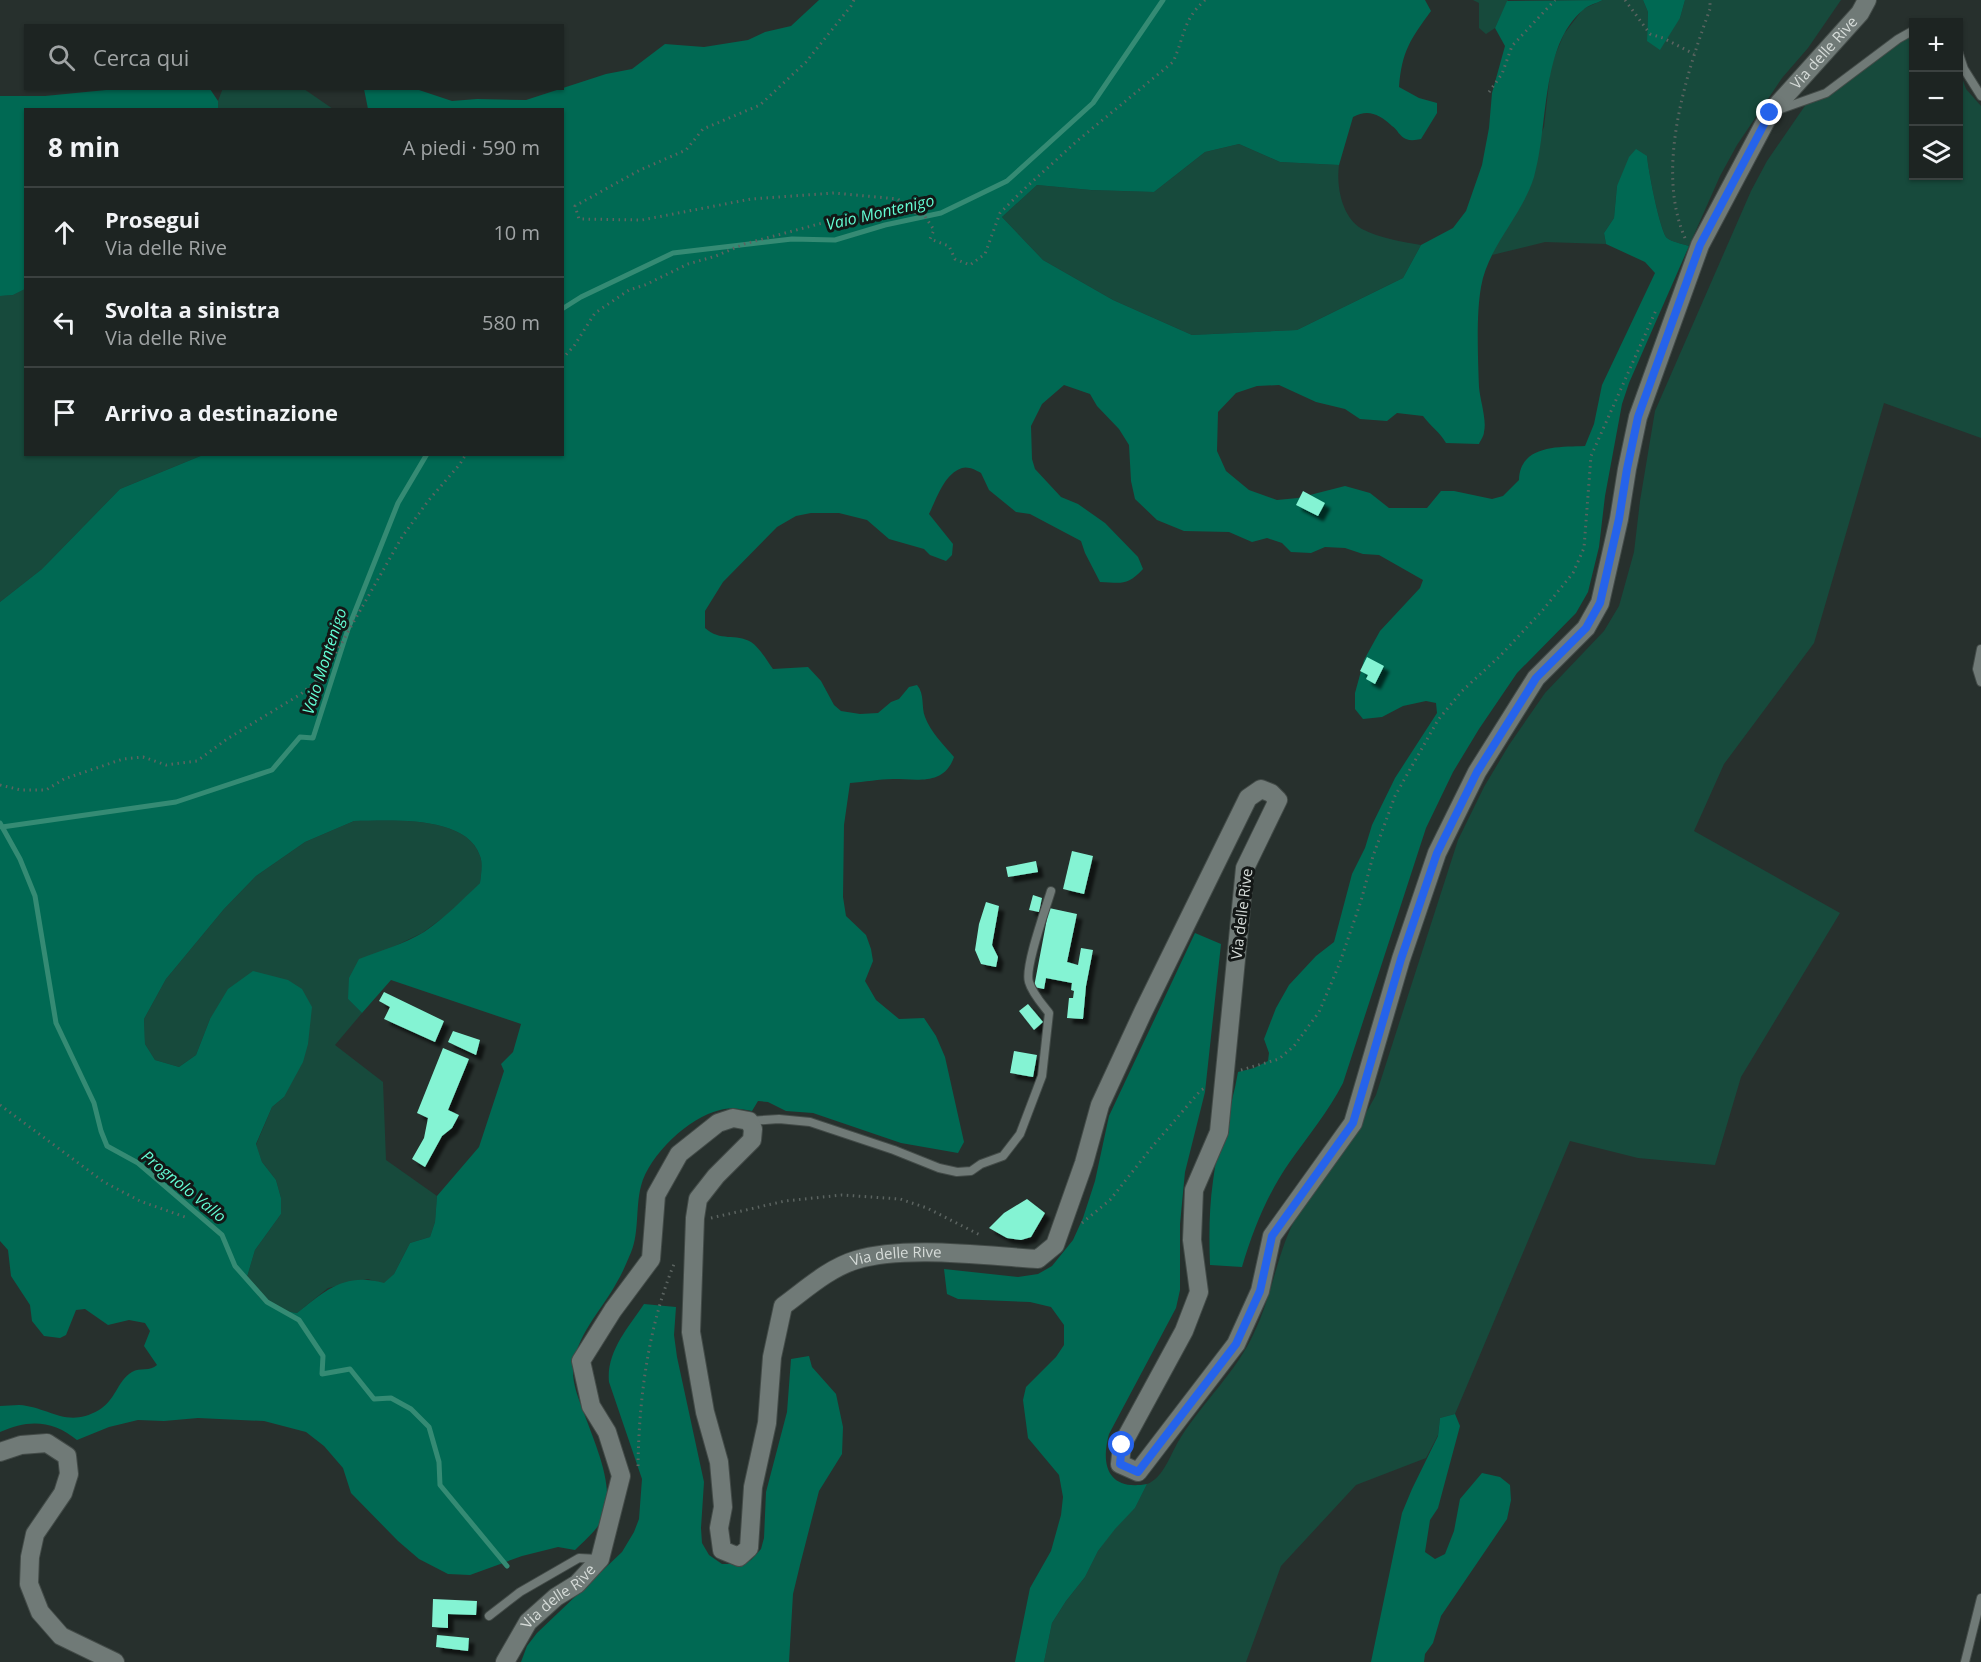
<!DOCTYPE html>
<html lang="it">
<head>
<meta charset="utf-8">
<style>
	:root { --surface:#1d2422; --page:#252c2a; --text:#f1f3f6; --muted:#a0a4a5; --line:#3b4140 }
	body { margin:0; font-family:"Open Sans",sans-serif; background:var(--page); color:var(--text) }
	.controls { position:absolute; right:18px; top:18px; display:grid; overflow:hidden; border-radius:0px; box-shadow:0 2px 4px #0004 }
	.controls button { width:54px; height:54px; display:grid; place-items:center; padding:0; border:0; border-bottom:2px solid var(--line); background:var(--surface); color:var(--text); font:30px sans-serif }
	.stop { position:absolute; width:18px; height:18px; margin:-14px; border:4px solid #2563eb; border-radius:50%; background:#fff }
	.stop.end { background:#2563eb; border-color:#fff; box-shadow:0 2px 6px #0008 }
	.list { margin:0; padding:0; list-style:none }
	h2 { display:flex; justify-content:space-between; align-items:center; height:78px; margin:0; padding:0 24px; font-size:26px }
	h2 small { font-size:20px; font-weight:400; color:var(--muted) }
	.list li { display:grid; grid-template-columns:39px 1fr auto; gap:18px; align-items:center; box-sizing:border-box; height:90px; padding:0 24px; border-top:2px solid var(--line) }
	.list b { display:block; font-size:22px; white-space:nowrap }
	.list p { margin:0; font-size:20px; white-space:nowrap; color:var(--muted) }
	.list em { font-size:20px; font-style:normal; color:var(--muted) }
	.icon { flex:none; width:33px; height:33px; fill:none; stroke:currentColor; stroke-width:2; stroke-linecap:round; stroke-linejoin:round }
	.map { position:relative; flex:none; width:1981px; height:1662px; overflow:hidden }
	.search { position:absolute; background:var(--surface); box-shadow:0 2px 4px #0004; left:24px; top:24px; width:540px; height:66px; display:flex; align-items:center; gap:15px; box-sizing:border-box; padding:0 21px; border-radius:0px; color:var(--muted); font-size:22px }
	.panel { position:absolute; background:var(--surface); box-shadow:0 2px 4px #0004; left:24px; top:108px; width:540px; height:348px; border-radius:0px }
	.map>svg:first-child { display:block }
	.green { fill:#174a3c }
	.forest { fill:#006953; fill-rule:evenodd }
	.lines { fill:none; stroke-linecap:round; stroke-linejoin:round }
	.stream { stroke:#358b74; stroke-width:5 }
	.building { fill:#84f3d3; filter:url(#shadow) }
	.lane-casing { stroke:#434b48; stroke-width:10 }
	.secondary-casing { stroke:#434b48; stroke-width:20 }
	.path { stroke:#5c6461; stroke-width:3; stroke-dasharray:1.5 4.5; stroke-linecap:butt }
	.lane { stroke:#707a77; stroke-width:8 }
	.secondary { stroke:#707a77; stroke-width:18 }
	.route { stroke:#2563eb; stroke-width:8 }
	.labels { text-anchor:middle; stroke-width:6; stroke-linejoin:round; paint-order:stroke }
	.street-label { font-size:15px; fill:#d5dbd8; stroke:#131716 }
	.water-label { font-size:16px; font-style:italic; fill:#63fdd4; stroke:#131716 }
</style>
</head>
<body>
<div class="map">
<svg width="1981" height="1662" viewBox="0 0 1981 1662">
	<defs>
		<filter id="shadow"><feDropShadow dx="5.5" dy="5.5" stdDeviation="1.5" flood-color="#0009"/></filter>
	</defs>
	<rect width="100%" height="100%" fill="#27302d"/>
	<g class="green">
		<path d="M 1473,0 L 1508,0 L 1495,28 L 1486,34 L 1479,28 L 1479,3 Z"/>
		<path d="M 1603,0 L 1643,0 L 1648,12 L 1647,41 L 1680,18 L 1685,0 L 1841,0 L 1808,48 L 1782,78 L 1737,145 L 1720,176 L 1689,246 C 1683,244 1672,242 1667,238 C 1660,231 1648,169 1647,156 L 1617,186 L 1614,218 L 1604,233 L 1606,244 L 1545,242 L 1492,255 L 1544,127 L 1551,65 L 1564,34 L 1583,9 Z"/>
		<path d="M 1913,31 L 1914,176 L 1958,176 L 1959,69 L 1966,89 L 1981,106 L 1981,438 L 1884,403 L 1814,643 L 1724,764 L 1694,831 L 1840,913 L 1741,1077 L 1715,1165 L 1638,1158 L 1570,1141 L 1455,1414 L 1440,1418 L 1438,1435 L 1426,1458 L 1356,1485 L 1281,1566 L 1246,1662 L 1044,1662 L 1052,1623 L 1066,1601 L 1085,1577 L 1098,1551 L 1114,1529 L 1135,1508 L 1147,1484 C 1164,1478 1171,1452 1181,1437 C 1204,1401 1236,1372 1254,1333 C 1272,1296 1277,1253 1296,1217 C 1304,1204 1314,1192 1322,1180 C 1341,1152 1360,1125 1376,1095 L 1458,840 L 1484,787 L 1509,745 L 1545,693 L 1604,631 L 1619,606 L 1634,552 L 1640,501 L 1655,411 L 1751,191 L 1767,161 L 1811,97 L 1834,91 Z"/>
		<path d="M 223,88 L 304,89 L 333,109 L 218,110 L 218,101 Z"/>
		<path d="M 1239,144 L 1280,162 L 1339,165 C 1336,186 1342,218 1362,229 C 1380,238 1402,242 1421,245 L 1403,278 L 1297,330 L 1192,335 L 1113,300 L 1043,260 L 1002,217 L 1037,185 L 1091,190 L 1154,192 L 1205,152 Z"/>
		<path d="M 25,289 L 26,454 L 203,455 L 120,489 L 42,569 L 0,602 L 0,296 L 13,295 Z"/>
		<path d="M 354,821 C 388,821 466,814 480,856 C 483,863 481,875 480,883 L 451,912 L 422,933 L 393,947 L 348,999 L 362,1013 L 335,1045 L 383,1082 L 386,1160 L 437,1196 L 435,1222 L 430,1237 L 410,1243 L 394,1274 L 384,1284 L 368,1279 L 328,1288 L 297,1313 C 267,1309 261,1304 247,1277 L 255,1250 L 281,1214 L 281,1198 L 276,1180 L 262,1162 L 256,1145 L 272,1107 L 284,1097 L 210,1019 L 196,1055 L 179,1067 L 155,1060 L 145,1044 L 144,1019 L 166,979 L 224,909 L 256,876 L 305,842 Z"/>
	</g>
	<g class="forest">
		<path d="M 819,0 L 1425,0 L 1431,11 C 1410,40 1402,51 1399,87 L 1419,98 L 1437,103 L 1437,113 L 1421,139 C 1416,140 1411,141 1406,139 C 1399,136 1398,130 1392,126 C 1379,114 1368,109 1353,117 L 1339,165 L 1280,162 L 1239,144 L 1205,152 L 1154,192 L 1091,190 L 1037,185 L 1002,217 L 1043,260 L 1113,300 L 1192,335 L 1297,330 L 1403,278 L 1421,245 L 1453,228 L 1466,211 L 1482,165 L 1489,128 L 1492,93 L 1505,46 L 1495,28 L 1507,1 L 1603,0 C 1597,3 1588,5 1583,10 C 1540,46 1549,126 1534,177 C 1522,216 1488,246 1481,287 C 1476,315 1478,358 1479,387 C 1480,400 1487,420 1484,432 C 1484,436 1480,441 1479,444 L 1446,443 C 1440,432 1431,427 1423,416 L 1397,413 L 1387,421 L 1360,419 L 1345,409 L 1316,402 L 1279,385 L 1257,386 L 1236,393 L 1218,412 L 1217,451 L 1226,471 L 1249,490 L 1277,500 L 1298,498 L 1345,486 L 1370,493 L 1389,508 L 1427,508 L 1441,491 L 1454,491 L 1492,499 L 1503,496 L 1519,480 C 1520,445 1558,447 1585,446 L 1594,424 L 1602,385 L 1655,273 L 1645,262 L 1606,244 L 1604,233 L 1614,218 L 1617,186 L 1629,157 L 1636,149 L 1647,156 C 1648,169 1660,231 1667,238 C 1672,242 1683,244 1689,246 L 1629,383 L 1622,404 L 1605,496 L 1599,547 L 1588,592 L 1576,613 L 1517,673 L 1479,729 L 1453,772 L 1426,828 L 1343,1083 C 1328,1112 1308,1136 1289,1163 C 1267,1195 1253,1230 1242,1267 L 1210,1265 C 1209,1237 1209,1209 1213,1181 C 1217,1145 1232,1109 1238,1072 L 1254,1068 L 1268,1061 L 1269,1053 L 1264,1039 L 1276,1008 L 1289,985 L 1316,956 L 1334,942 L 1352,874 L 1365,848 L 1372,825 L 1395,778 L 1437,713 L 1436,703 L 1426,701 L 1403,706 L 1382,717 L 1363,719 L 1355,709 L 1355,693 L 1364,660 L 1380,631 L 1420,588 L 1423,580 L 1379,555 L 1363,554 L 1345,548 L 1325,547 L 1311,553 L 1291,552 L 1282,543 L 1267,538 L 1252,542 L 1229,532 L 1184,531 L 1157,520 L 1135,499 L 1131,481 L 1129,445 L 1119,429 L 1097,406 L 1090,394 L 1064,385 L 1042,404 L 1031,426 L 1032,459 L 1035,469 L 1061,497 L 1078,504 L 1105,523 L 1138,557 L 1143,569 C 1127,586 1122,583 1100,582 L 1085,553 L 1081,541 L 1030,514 L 1016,512 L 989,490 L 981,473 C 976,470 968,466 962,468 C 944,474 937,498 929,514 L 953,544 L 952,555 L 946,561 L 930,555 L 924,549 L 889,539 L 867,520 L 839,513 L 811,513 L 796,516 L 777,527 L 723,582 L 705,611 L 705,628 C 720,642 736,633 751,642 C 759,647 767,661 773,669 L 808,667 L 821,681 L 834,705 L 841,711 L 860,714 L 878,713 L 891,702 L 899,699 L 909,687 L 917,685 C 925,694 921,707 925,717 C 931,733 944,745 954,757 C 944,786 917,779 893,779 C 879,779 865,782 850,783 L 844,825 L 843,897 L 846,916 L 866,935 L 871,949 L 873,961 L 865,981 L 876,1000 L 899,1019 L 924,1018 L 936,1036 L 945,1057 L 964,1142 L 958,1153 L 901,1143 L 813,1113 L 786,1111 L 768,1102 L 758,1101 L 752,1111 C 741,1109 731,1107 720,1110 C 689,1117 649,1155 641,1186 C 635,1209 640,1236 629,1257 C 625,1266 622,1274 617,1282 C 602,1310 574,1337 573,1371 C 573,1385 578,1397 583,1410 C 593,1440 618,1490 602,1520 C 595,1532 584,1541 575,1550 L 558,1547 L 522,1556 L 470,1575 L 448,1574 L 419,1559 L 398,1541 L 351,1493 L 343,1468 L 324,1446 L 306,1432 L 264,1421 L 198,1418 L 164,1421 L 138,1420 L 109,1427 L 77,1440 C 53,1420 28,1419 0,1432 L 0,1406 C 6,1406 13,1405 19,1405 C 50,1407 66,1429 99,1410 C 116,1400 117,1381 132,1372 C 140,1367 150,1372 157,1365 L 144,1346 L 150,1331 L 145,1323 L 129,1320 L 108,1325 L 85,1309 L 76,1310 L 66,1335 L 60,1338 L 44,1336 L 32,1321 L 30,1305 L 11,1276 L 8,1250 L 0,1241 L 0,602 L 42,569 L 120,489 L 203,455 L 562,454 L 562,110 L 368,109 L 364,89 L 416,89 L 452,101 L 477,99 L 526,100 L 606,74 L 632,69 L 665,44 L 704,47 L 748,40 L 765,32 L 791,26 ZM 354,821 C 388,821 466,814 480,856 C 483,863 481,875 480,883 C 462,900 445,918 424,932 C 404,944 380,951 359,959 L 349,978 L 348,999 L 362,1013 L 391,980 L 521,1024 L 513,1052 L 501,1064 L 504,1071 L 479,1147 L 437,1196 L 435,1222 L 430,1237 L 410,1243 L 394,1274 L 384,1283 C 345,1272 326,1290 297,1313 C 267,1309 261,1304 247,1277 L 255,1250 L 281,1214 L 281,1198 L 276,1180 L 262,1162 L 256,1144 L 272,1107 L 284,1097 L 303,1062 L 308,1044 L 312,1007 L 302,989 L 288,980 L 253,971 L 228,989 L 210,1019 L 196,1055 L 179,1067 L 155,1060 L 145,1044 L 144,1019 L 166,979 L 224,909 L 256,876 L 305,842 Z"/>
		<path d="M 1643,0 L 1685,0 L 1680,18 L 1660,50 L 1647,41 L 1648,12 Z"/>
		<path d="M 116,89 L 210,89 L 218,101 L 218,109 L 26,110 L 25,289 L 13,295 L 0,296 L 0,96 L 45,96 Z"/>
		<path d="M 1195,933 L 1221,944 L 1205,1092 L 1185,1172 L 1180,1224 L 1180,1290 L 1176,1308 L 1109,1434 C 1100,1466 1109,1491 1147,1484 L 1135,1508 L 1115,1529 L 1098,1551 L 1085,1577 L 1066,1601 L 1052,1623 L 1044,1662 L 1015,1662 L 1030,1588 L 1051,1551 L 1061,1515 L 1063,1497 L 1059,1475 L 1028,1438 L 1023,1400 L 1026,1387 L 1056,1357 L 1064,1345 L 1064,1325 L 1051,1307 L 1030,1302 L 958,1299 L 947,1294 L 944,1269 L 1018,1277 L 1038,1274 L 1052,1266 L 1073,1240 L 1083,1218 L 1095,1181 L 1109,1116 Z"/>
		<path d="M 644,1304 L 676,1307 L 674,1335 L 677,1357 L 704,1482 L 701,1528 L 702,1543 L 709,1555 L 722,1564 L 740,1564 L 751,1560 L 761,1549 L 764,1538 L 766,1492 L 787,1412 L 791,1359 L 809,1356 L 812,1367 L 836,1394 L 843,1427 L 842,1454 L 819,1491 L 800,1565 L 793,1594 L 789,1662 L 521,1662 L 527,1646 L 537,1633 L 622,1552 L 634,1532 L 639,1519 L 642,1479 L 609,1382 C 606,1352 628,1328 644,1304 Z"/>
		<path d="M 1455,1414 L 1460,1426 L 1438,1508 L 1430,1520 L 1425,1552 L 1435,1559 L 1445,1554 L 1454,1531 L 1460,1499 L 1482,1473 L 1500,1477 L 1510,1485 L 1511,1500 L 1507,1519 L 1441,1616 L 1433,1643 L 1425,1654 L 1424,1662 L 1371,1662 L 1402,1513 L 1412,1489 L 1438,1436 L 1440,1418 Z"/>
	</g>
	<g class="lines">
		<g class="stream">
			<path d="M 562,309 L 581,297 L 673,253 L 792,239 L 835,240 L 885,225 L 941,213 L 1007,181 L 1093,103 L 1163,0"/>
			<path d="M 0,823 L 20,859 L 35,896 L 56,1023 L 94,1103 L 101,1131 L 107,1146 L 138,1163 L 222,1235 L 235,1266 L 267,1302 L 299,1320 L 323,1356 L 322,1374 L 350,1369 L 374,1399 L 391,1398 L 411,1409 L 429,1427 L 439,1462 L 440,1485 L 507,1566"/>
			<path d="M 2,827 L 176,802 L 272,770 L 300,737 L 313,738 L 348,629 L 398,503 L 427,454"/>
		</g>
	</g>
	<g class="building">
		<path d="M 1303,491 L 1325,503 L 1318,516 L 1296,505 Z"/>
		<path d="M 1367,657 L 1384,666 L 1375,684 L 1366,679 L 1368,675 L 1360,671 Z"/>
		<path d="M 1072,851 L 1093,856 L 1084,894 L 1063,889 Z"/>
		<path d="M 1036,861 L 1038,872 L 1008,877 L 1006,867 Z"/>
		<path d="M 1033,895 L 1042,898 L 1039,912 L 1029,910 Z"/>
		<path d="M 986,902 L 999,906 L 992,945 L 998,957 L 996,967 L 981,964 L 975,950 L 979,924 Z"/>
		<path d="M 1049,908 L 1077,914 L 1067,962 L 1078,965 L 1081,948 L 1093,950 L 1086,986 L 1083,1019 L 1067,1018 L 1069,998 L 1073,998 L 1074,991 L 1071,990 L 1072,983 L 1046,978 L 1044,989 L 1034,987 Z"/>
		<path d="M 384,992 L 444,1021 L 435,1042 L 384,1019 L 390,1007 L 379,1001 Z"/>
		<path d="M 1028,1004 L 1043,1022 L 1034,1030 L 1019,1011 Z"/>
		<path d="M 453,1031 L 480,1040 L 476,1055 L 448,1042 Z"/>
		<path d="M 443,1048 L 469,1059 L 448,1110 L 459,1115 L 452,1128 L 442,1136 L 425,1167 L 412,1159 L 424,1138 L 428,1118 L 417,1113 Z"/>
		<path d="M 1014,1051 L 1037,1055 L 1033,1077 L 1010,1073 Z"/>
		<path d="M 1027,1199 L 1045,1213 L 1031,1237 L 1021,1240 L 1007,1238 L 989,1228 L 1004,1213 Z"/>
		<path d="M 433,1599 L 477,1601 L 476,1615 L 448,1614 L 448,1628 L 432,1627 Z"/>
		<path d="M 437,1635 L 469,1638 L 468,1651 L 436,1647 Z"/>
	</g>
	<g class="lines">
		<g class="lane-casing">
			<g id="lane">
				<path d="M 1958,51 L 1964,69 L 1981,96"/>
				<path d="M 1778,110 L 1826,93 L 1898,39 L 1914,30"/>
				<path d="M 1981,649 L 1977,669 L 1981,682"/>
				<path d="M 749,1121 L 779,1119 L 810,1122 L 894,1150 L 939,1168 L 957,1172 L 971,1171 L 981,1164 L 1003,1156 L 1020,1134 L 1042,1076 L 1049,1013 C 1042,1004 1032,993 1029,982 C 1024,968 1046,908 1051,891"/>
				<path d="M 489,1616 L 520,1592 L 579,1558 L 599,1559"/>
				<path d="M 1965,1662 L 1981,1598"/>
			</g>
		</g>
		<g class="secondary-casing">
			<g id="secondary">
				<path d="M 0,1452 L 21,1445 L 47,1443 L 67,1456 L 69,1474 L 63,1493 L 35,1534 L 30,1557 L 29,1584 L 40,1612 L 61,1636 L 115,1662"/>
				<path id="s1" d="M 505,1662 L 528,1622 L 556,1597 L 577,1584 L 600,1559 L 621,1476 L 607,1432 L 591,1406 L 581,1361 L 613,1310 L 651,1259 L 656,1195 L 679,1154 L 718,1123 L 733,1118 L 749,1121 L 753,1129 L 752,1140 L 716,1176 L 698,1199 L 695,1218 L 691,1332 L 705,1412 L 719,1462 L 723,1507 L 719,1528 L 722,1550 L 739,1557 L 749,1548 L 753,1487 L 767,1423 L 772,1357 L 783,1306 C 805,1290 829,1268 856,1260 C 906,1245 986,1256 1038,1259 L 1055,1245 L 1084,1163 L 1100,1105 L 1143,1012 L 1248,798 L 1261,789 L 1271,793 L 1278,800 L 1245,868 L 1219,1132 L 1194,1190 L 1192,1240 L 1199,1292 L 1184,1331 L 1122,1445 L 1120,1464 L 1138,1472 L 1236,1344 L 1260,1291 L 1272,1236 L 1353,1123 L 1401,959 L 1437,853 L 1477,772 L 1536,678 L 1586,628 L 1600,603 L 1619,519 L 1627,469 L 1638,417 L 1700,245 L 1770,113 L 1860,13 L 1867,0"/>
			</g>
		</g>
		<g class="path">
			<path d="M 854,0 L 851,6 L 806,62 L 760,105 L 703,129 L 686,150 L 640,170 L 575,206 L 579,219 L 642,220 L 751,199 L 834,193 L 898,199 L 912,212"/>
			<path d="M 1625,0 L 1650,34 L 1663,38 L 1694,54"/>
			<path d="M 1489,92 L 1502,74 L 1512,46 L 1555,0"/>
			<path d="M 1685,238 C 1655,169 1686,75 1710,9 L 1710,0"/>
			<path d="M 562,359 L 574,346 L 595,313 L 629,290 L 645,285 L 688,264 L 716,256 L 744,244 L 830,221 L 912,212 L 924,215 L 934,230 L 930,239 L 949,246 L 955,259 L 970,265 L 985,254 L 1000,213 L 1022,191 L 1077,141 L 1173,62 C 1185,36 1182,21 1205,0"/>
			<path d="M 0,785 L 21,790 L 46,790 L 64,779 L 123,759 L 143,757 L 166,765 L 197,761 L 227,739 L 301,694 L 324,674 L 402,537 L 428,501 L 460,464 L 466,454"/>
			<path d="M 1241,1070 L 1279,1059 L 1294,1046 L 1319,1012 L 1339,965 L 1361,901 L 1373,856 L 1395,796 L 1438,720 L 1462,691 L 1500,656 L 1542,611 L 1573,573 L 1584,548 L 1591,456 L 1657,308"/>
			<path d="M 0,1105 L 104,1182 L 140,1201 L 185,1217"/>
			<path d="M 711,1218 L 785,1201 L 842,1195 L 900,1199 L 927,1208 L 982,1236"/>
			<path d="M 1082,1223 L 1110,1200 L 1152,1147 L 1200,1091 L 1206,1087"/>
			<path d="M 638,1466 C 639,1398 648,1328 674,1264"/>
		</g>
		<use href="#lane" class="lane"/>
		<use href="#secondary" class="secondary"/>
	</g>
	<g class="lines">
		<path class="route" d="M 1122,1445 L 1120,1464 L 1138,1472 L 1236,1344 L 1260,1291 L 1272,1236 L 1353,1123 L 1401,959 L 1437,853 L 1477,772 L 1536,678 L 1586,628 L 1600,603 L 1619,519 L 1627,469 L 1638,417 L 1700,245 L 1770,113"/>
	</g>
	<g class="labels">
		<g class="street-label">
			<text dy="5" stroke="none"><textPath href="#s1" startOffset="4534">Via delle Rive</textPath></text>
			<text transform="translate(1242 914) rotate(-83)" y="5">Via delle Rive</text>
			<text dy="5" stroke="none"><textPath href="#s1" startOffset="1527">Via delle Rive</textPath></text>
			<text dy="5" stroke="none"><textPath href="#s1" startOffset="86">Via delle Rive</textPath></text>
		</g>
		<g class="water-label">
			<text transform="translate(880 212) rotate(-13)" y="6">Vaio Montenigo</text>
			<text transform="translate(324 661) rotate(-72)" y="6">Vaio Montenigo</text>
			<text transform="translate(184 1186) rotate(39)" y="6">Prognolo Vallo</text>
		</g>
	</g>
</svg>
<div class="controls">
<button>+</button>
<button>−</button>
<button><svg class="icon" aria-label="layers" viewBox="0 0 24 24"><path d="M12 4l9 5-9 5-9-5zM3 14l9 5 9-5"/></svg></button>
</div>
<div class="stop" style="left:1122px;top:1445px"></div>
<div class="stop end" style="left:1770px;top:113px"></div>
<div class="search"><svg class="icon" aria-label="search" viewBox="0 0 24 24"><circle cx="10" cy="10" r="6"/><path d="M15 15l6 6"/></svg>Cerca qui</div>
<section class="panel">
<h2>8 min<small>A piedi · 590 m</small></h2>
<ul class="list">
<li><svg class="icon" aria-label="ahead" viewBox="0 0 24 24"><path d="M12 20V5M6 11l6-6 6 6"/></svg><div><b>Prosegui</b><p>Via delle Rive</p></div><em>10 m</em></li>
<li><svg class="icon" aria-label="left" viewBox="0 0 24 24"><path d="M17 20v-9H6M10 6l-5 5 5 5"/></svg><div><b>Svolta a sinistra</b><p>Via delle Rive</p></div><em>580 m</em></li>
<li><svg class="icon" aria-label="arrive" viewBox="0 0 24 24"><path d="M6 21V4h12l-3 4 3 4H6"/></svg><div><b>Arrivo a destinazione</b></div></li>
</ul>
</section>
</div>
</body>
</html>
